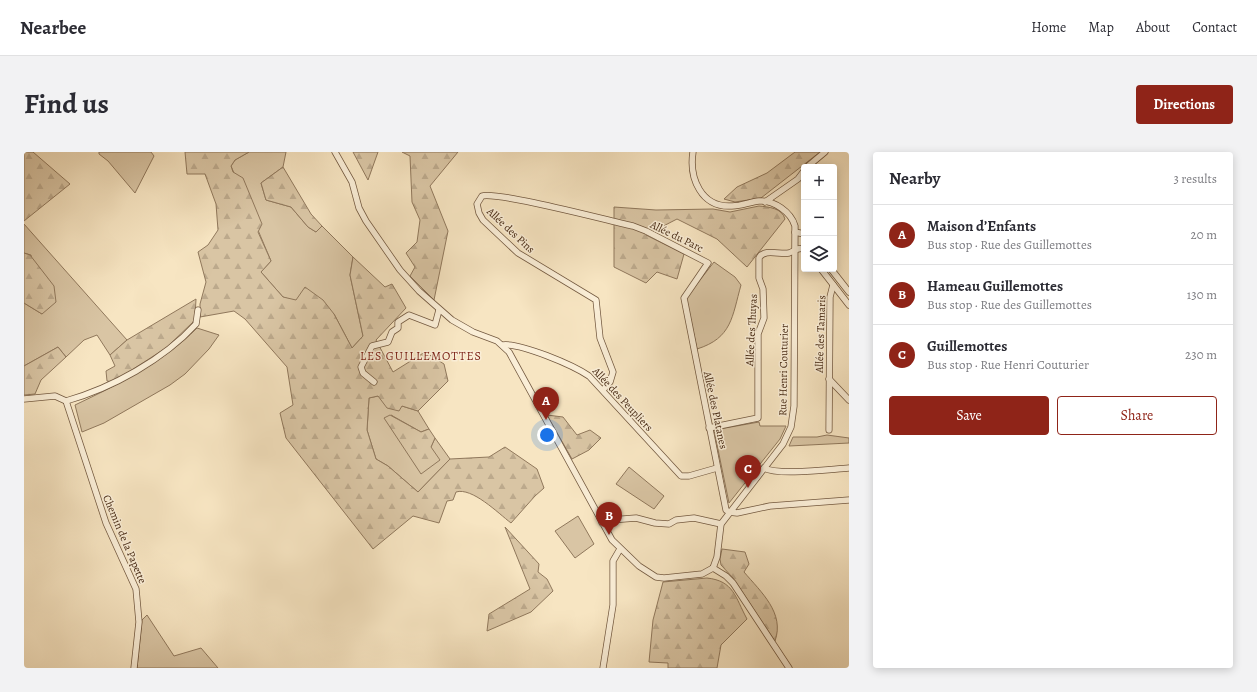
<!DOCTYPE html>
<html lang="en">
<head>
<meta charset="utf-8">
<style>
	:root { --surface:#fff; --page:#f2f2f3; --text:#2b2b33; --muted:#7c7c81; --line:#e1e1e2; --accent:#8f2418 }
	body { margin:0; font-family:Alegreya,serif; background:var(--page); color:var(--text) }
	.controls { position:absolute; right:12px; top:12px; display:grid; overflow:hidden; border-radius:4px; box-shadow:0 2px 10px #0003 }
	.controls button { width:36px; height:36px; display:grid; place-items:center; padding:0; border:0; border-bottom:1px solid var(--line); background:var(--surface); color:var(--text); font:20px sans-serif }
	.you { position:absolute; left:523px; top:283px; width:14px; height:14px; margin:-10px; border:3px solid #fff; border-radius:50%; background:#1a73e8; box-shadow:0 0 0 6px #1a73e833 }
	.badge { display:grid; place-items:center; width:26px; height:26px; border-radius:50%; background:var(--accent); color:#fff; font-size:13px; font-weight:700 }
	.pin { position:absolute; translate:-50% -33px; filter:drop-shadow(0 1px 2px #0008) }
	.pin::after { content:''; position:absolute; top:21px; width:14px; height:12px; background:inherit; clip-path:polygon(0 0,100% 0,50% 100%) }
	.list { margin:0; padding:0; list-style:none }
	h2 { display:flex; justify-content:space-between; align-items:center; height:52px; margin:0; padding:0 16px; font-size:17px }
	h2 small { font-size:13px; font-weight:400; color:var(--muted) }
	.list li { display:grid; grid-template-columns:26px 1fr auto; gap:12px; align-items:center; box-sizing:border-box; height:60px; padding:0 16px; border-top:1px solid var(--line) }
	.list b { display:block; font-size:15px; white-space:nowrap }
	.list p { margin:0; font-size:13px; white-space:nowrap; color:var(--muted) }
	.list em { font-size:13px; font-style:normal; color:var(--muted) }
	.actions { display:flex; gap:8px; padding:12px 16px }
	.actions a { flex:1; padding:9px 0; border:1px solid var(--accent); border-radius:4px; text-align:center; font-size:14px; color:var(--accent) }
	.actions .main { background:var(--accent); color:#fff }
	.icon { flex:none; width:22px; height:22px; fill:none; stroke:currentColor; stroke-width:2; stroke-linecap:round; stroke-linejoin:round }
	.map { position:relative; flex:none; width:825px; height:516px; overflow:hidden; border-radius:4px }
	header { display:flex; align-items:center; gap:24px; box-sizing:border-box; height:56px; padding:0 20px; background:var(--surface); border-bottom:1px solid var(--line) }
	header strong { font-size:19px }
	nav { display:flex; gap:22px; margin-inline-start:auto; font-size:14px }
	.intro { display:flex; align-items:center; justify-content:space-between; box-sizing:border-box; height:96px; padding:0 24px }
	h1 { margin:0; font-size:28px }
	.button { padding:10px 18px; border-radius:4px; background:var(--accent); color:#fff; font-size:14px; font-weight:700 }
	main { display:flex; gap:24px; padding:0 24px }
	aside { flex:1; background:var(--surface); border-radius:4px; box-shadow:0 2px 10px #0003 }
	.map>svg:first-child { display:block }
	.grass { fill:#d9c5a4; stroke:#90785c }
	.forest { fill:url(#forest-firs); stroke:#90785c }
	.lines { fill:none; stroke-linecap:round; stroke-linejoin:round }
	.minor-casing { stroke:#735940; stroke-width:7 }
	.minor { stroke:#faeed7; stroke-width:5.5 }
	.labels { text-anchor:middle; stroke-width:3; stroke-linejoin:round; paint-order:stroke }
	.street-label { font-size:11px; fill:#472a14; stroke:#faeed7 }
	.neighbourhood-label { font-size:12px; letter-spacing:1px; fill:#7a1f14; stroke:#faeed7 }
</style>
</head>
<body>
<header>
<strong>Nearbee</strong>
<nav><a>Home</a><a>Map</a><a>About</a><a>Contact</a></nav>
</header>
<div class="intro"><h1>Find us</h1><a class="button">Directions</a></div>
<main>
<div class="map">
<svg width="825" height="516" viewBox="0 0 825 516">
	<defs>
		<pattern id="forest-firs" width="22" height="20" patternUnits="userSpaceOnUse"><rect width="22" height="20" fill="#d9c5a4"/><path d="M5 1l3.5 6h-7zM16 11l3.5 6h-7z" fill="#bca98c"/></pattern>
	</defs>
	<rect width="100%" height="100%" fill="#f7e5c2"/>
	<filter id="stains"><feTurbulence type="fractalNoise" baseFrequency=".005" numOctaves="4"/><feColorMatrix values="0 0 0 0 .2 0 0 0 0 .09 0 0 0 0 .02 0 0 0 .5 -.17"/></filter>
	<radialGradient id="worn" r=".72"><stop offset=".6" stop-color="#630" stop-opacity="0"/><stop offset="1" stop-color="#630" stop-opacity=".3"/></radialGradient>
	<g class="grass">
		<path d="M 75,0 L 127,0 L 130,4 L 111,41 L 84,9 L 75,2 Z"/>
		<path d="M 225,0 L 262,0 L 259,15 L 237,31 L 242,48 L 267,55 L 284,75 L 292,80 L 298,74 L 329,105 L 326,123 L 339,184 L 328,196 L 310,162 L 259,145 L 237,120 L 247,109 L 207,14 L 211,8 Z"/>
		<path d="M 0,72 L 103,188 L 86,203 L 73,183 L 60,188 L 42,205 L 34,195 L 0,214 L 0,151 L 18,162 L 7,103 L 0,101 Z"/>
		<path d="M 690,110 L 711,125 L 717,133 C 708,165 708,186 673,197 L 662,146 Z"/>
		<path d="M 173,176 L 195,183 L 185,197 L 161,222 L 146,233 L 80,271 L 58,280 L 51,253 C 93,233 140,210 173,176 Z"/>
		<path d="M 354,244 L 378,254 L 394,259 L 405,277 L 397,280 L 367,263 L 407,295 L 411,286 L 426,307 L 394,340 L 364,314 L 352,307 L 343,278 L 345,246 Z"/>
		<path d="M 735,270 L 736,274 L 762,274 L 756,287 L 705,351 L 690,278 Z"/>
		<path d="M 803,283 L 825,286 L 825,291 L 765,294 L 769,285 L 793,285 Z"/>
		<path d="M 605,315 L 640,344 L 630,357 L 592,332 Z"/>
		<path d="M 554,364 L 570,392 L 551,406 L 531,379 Z"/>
		<path d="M 123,463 L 150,504 L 177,496 L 194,516 L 113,516 L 118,468 Z"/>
	</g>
	<g class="forest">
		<path d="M 0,0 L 9,0 L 46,32 L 0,69 Z"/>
		<path d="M 161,0 L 225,0 L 211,8 L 207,14 L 209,20 L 219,26 L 238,72 L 234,80 L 247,109 L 237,120 L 259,145 L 272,148 L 281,135 L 299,148 L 310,162 L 328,196 L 339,184 L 326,123 L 329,105 L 361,135 L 368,132 L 382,156 L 352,188 L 369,220 L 401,200 L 420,212 L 424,229 L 394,259 L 378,254 L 375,259 L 363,256 L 354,244 L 345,246 L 343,278 L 352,307 L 364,314 L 394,340 L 426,307 L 465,305 L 481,295 L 513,317 L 520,336 L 511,344 L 487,371 C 474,361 448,335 432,340 L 429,348 L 423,349 L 415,371 L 389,364 L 349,397 L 262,286 L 256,261 L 269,253 L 263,215 L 221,167 L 210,159 L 176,165 L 176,152 L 182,130 L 174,100 L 184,93 L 194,78 L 192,52 L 181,22 L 163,22 Z"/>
		<path d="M 329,0 L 354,0 L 344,28 Z"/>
		<path d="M 378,0 L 434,0 L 406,34 L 424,79 L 410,148 L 386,124 L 391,115 L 382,101 L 393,90 L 396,68 L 388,50 L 386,4 Z"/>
		<path d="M 771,0 L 796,0 L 737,46 L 711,50 L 700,47 L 713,35 L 743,21 Z"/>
		<path d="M 259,15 L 287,62 L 298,74 L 292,80 L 284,75 L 267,55 L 242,48 L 237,31 Z"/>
		<path d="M 735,54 C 745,55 758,56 761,67 L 723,115 L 693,87 L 653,67 L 622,83 L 660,102 L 653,127 L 633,120 L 622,131 L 590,115 L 590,55 L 632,58 L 689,57 L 706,60 Z"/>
		<path d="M 0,101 L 6,103 L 30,134 L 32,150 L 18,162 L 0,151 Z"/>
		<path d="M 172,147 L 171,165 L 169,170 L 142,196 L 89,230 L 83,229 L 82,219 L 91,214 L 86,203 L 103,188 Z"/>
		<path d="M 34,195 L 42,205 L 17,228 L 11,242 L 0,243 L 0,214 Z"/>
		<path d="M 366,263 L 397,280 L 405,277 L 411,286 L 407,295 L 416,308 L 397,322 L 360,266 Z"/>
		<path d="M 523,263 L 539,265 L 553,283 L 566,278 L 577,286 L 565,298 L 548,307 Z"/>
		<path d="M 481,375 L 515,412 L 514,420 L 523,427 L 529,439 L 507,460 L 463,479 L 465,462 L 506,437 Z"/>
		<path d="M 698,397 L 721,400 L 725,412 L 720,420 C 737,440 761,461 751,489 L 709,426 L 697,413 L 696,407 Z"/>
		<path d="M 683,426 C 710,429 711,445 723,467 L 697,493 L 693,516 L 644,516 L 644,511 L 625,510 L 629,468 L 639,430 Z"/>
	</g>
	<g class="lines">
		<g class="minor-casing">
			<g id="minor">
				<path d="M 311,0 L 328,30 L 335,56 L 342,69 L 376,118 L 395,139 L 428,168 L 449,180 L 473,189 L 485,200 L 588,388 L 615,414 L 632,425 L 640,426 L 678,422 L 689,416"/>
				<path d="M 669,0 C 665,26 677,56 708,54 C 717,54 726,50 735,49 C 750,48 767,60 771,74 L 770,254 L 767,275 L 759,292 L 697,372 L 693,405 L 689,416"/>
				<path d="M 783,15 L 801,0"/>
				<path d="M 741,50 L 774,27 L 780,19"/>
				<path d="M 771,80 L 780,82"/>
				<path d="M 797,117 L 825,153"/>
				<path d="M 807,117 L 825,140"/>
				<path d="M 479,193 C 497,191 549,213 565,224 L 657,324 L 665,324 L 693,316"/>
				<path d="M 805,227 L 825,248"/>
				<path d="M 350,230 L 339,221 L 337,215 L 348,194 L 364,190 L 368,180 L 374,176 L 374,170 L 385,163 L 411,173 L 415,158"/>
				<path d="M 579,238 L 586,230 L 589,220 L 576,186 L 572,148 L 494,101 L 459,68 L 455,61 L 453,52 L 458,44 C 473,39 586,69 609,74 L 622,79 L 684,111 L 660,146 L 702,358 L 705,360"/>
				<path d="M 0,247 L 31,244 L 42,249 L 82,371 L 112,437 L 115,470 L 110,516"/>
				<path d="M 42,249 C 88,236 139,208 172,172 L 174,158"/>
				<path d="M 685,276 L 734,266 L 734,182 L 740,166 L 739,137 L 735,126 L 735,106 C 740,96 756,103 765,101 C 771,99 773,95 780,97"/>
				<path d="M 805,278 L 806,145 L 809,133"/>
				<path d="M 740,316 C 754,324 807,317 825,316"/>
				<path d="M 705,360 L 713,361 L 746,354 L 825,348"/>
				<path d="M 578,371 L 587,368 L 612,366 L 631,371 L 645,372 L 652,368 L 670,366 L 697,372"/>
				<path d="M 689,416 L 702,424 L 709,431 L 765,516"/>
				<path d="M 579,516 L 589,453 L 589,409 L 596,397"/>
			</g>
		</g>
		<use href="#minor" class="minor"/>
	</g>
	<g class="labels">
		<g class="street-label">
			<text transform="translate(487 78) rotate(43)" y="4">Allée des Pins</text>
			<text transform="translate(653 84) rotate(26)" y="4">Allée du Parc</text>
			<text transform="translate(727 178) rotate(-87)" y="4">Allée des Thuyas</text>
			<text transform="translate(796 182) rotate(-88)" y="4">Allée des Tamaris</text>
			<text transform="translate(759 218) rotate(-89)" y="4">Rue Henri Couturier</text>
			<text transform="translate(599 247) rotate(47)" y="4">Allée des Peupliers</text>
			<text transform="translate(692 258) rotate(78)" y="4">Allée des Platanes</text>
			<text transform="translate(101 387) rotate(67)" y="4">Chemin de la Papette</text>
		</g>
		<g class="neighbourhood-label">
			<text x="397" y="208">LES GUILLEMOTTES</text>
		</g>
	</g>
	<rect width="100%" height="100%" filter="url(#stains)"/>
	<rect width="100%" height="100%" fill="url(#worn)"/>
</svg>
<div class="controls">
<button>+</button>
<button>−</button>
<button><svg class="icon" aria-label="layers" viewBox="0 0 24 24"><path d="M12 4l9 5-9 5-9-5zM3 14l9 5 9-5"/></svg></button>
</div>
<div class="you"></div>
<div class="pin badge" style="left:522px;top:268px">A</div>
<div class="pin badge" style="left:585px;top:383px">B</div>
<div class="pin badge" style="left:724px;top:336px">C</div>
</div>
<aside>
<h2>Nearby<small>3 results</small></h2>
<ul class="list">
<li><span class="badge">A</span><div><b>Maison d’Enfants</b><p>Bus stop · Rue des Guillemottes</p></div><em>20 m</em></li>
<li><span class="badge">B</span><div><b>Hameau Guillemottes</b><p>Bus stop · Rue des Guillemottes</p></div><em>130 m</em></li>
<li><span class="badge">C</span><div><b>Guillemottes</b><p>Bus stop · Rue Henri Couturier</p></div><em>230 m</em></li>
</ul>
<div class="actions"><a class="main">Save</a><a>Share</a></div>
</aside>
</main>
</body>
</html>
